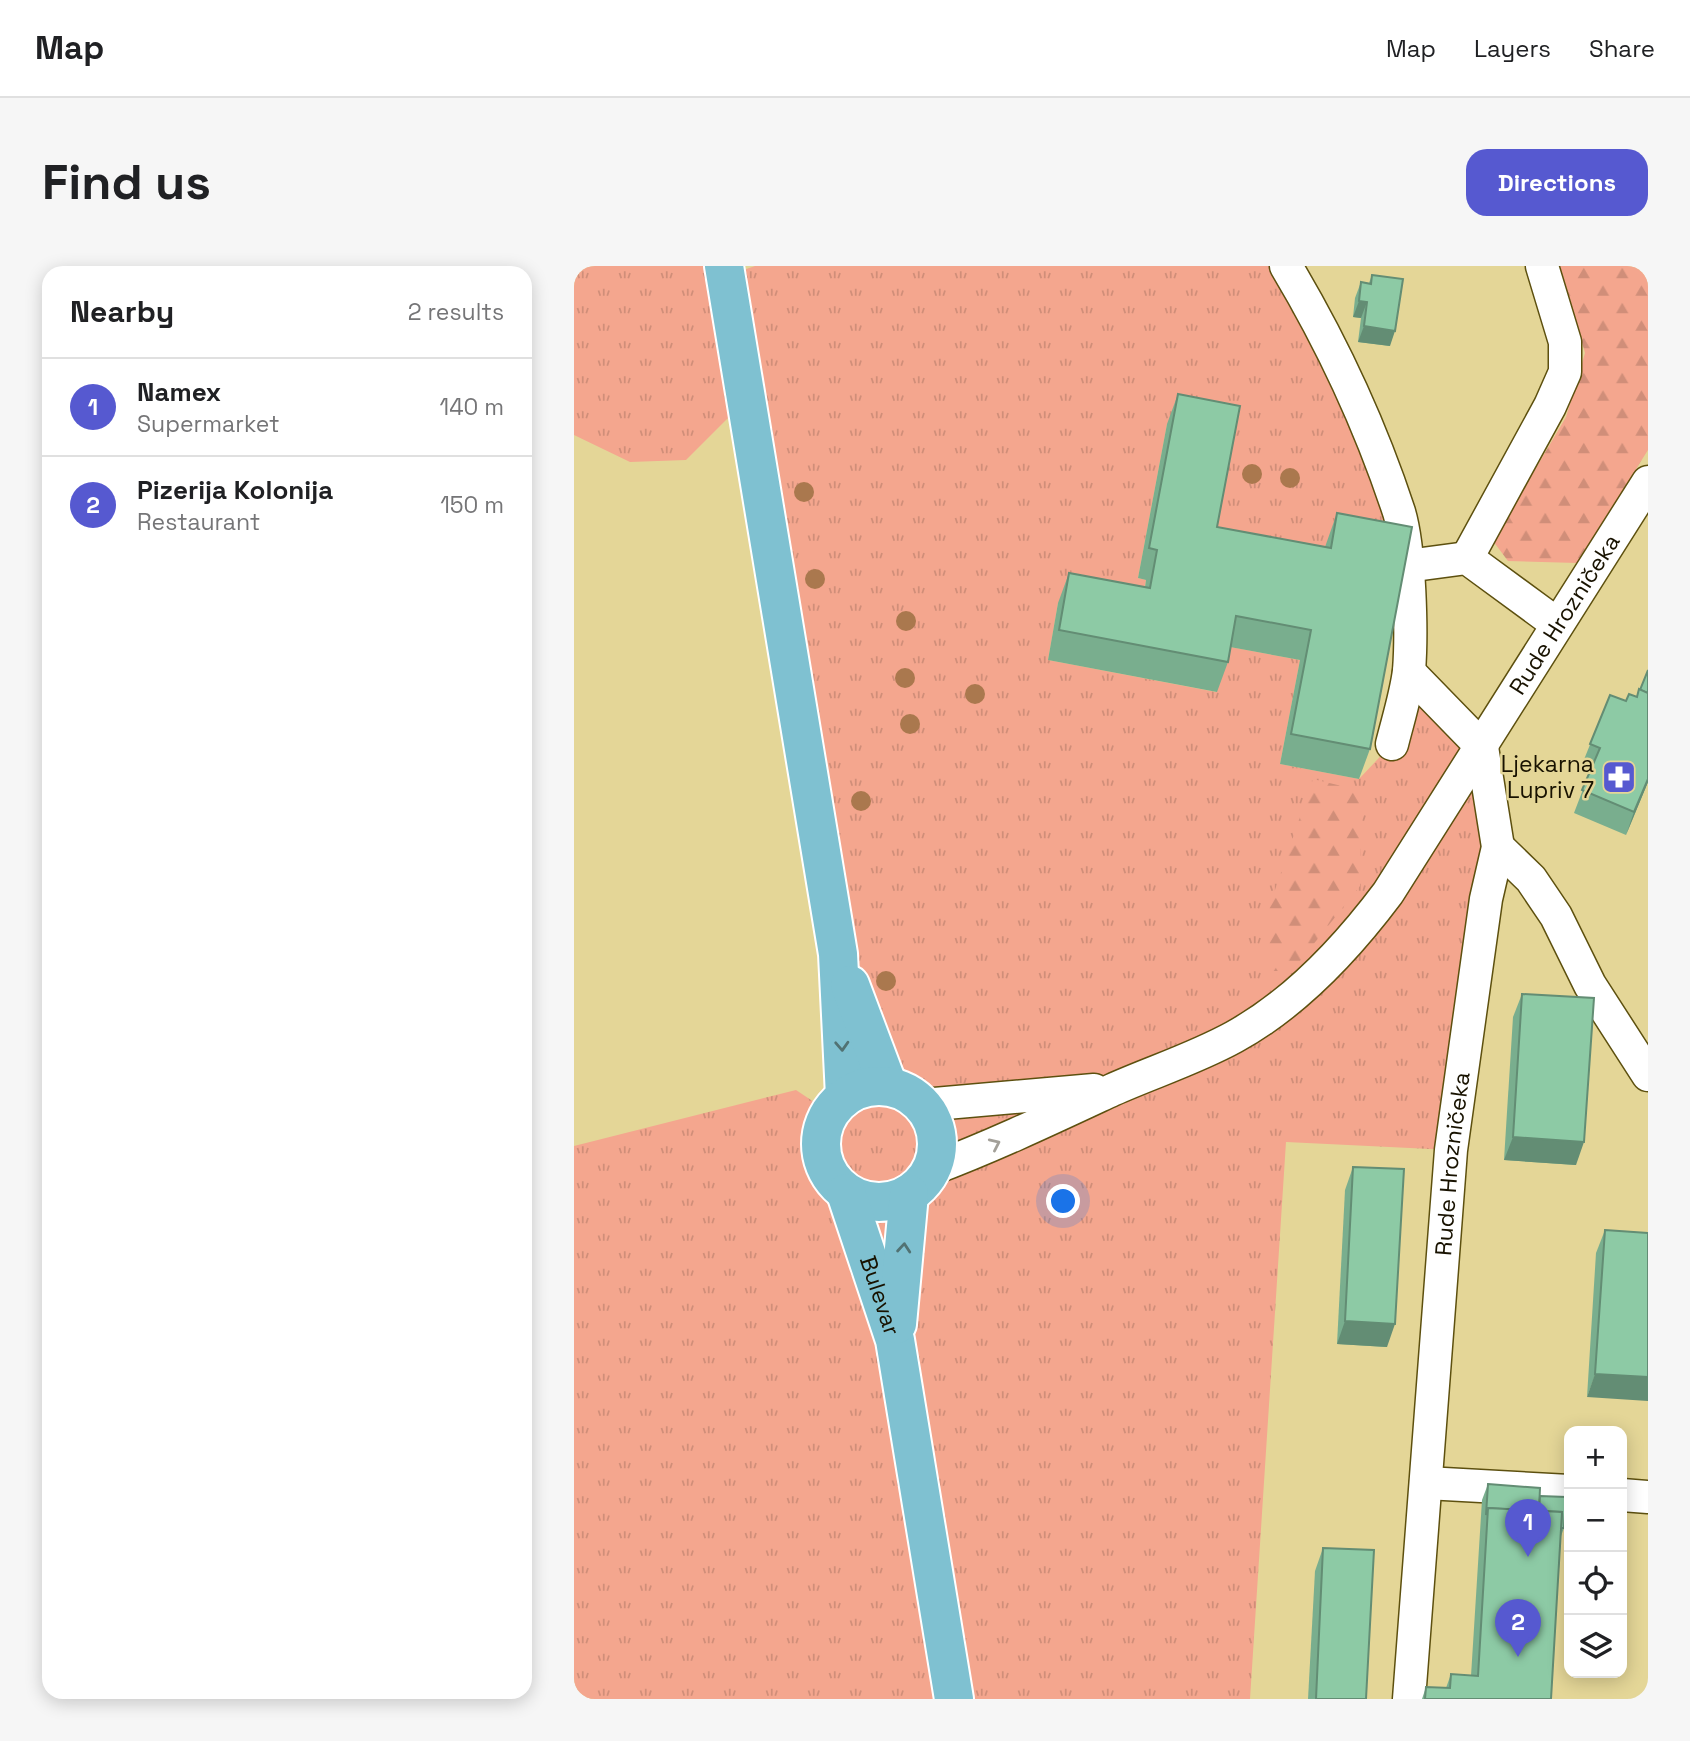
<!DOCTYPE html>
<html lang="en">
<head>
<meta charset="utf-8">
<style>
	:root { --surface:#fff; --page:#f6f6f6; --text:#202124; --muted:#757577; --line:#e0e0e0; --accent:#5659d0 }
	body { margin:0; font-family:"Space Grotesk",sans-serif; background:var(--page); color:var(--text) }
	.controls { position:absolute; right:21px; bottom:21px; display:grid; overflow:hidden; border-radius:14px; box-shadow:0 4px 18px #0003 }
	.controls button { width:63px; height:63px; display:grid; place-items:center; padding:0; border:0; border-bottom:2px solid var(--line); background:var(--surface); color:var(--text); font:35px sans-serif }
	.you { position:absolute; left:490px; top:936px; width:24px; height:24px; margin:-18px; border:5px solid #fff; border-radius:50%; background:#1a73e8; box-shadow:0 0 0 10px #1a73e833 }
	.badge { display:grid; place-items:center; width:46px; height:46px; border-radius:50%; background:var(--accent); color:#fff; font-size:23px; font-weight:700 }
	.pin { position:absolute; translate:-50% -58px; filter:drop-shadow(0 2px 4px #0008) }
	.pin::after { content:''; position:absolute; top:37px; width:24px; height:21px; background:inherit; clip-path:polygon(0 0,100% 0,50% 100%) }
	.list { margin:0; padding:0; list-style:none }
	h2 { display:flex; justify-content:space-between; align-items:center; height:91px; margin:0; padding:0 28px; font-size:30px }
	h2 small { font-size:23px; font-weight:400; color:var(--muted) }
	.list li { display:grid; grid-template-columns:46px 1fr auto; gap:21px; align-items:center; box-sizing:border-box; height:98px; padding:0 28px; border-top:2px solid var(--line) }
	.list b { display:block; font-size:26px; white-space:nowrap }
	.list p { margin:0; font-size:23px; white-space:nowrap; color:var(--muted) }
	.list em { font-size:23px; font-style:normal; color:var(--muted) }
	.icon { flex:none; width:38px; height:38px; fill:none; stroke:currentColor; stroke-width:2; stroke-linecap:round; stroke-linejoin:round }
	.map { position:relative; flex:none; width:1074px; height:1433px; overflow:hidden; border-radius:21px }
	header { display:flex; align-items:center; gap:42px; box-sizing:border-box; height:98px; padding:0 35px; background:var(--surface); border-bottom:2px solid var(--line) }
	header strong { font-size:33px }
	nav { display:flex; gap:38px; margin-inline-start:auto; font-size:24px }
	.intro { display:flex; align-items:center; justify-content:space-between; box-sizing:border-box; height:168px; padding:0 42px }
	h1 { margin:0; font-size:49px }
	.button { padding:18px 32px; border-radius:21px; background:var(--accent); color:#fff; font-size:24px; font-weight:700 }
	main { display:flex; gap:42px; padding:0 42px }
	aside { flex:1; background:var(--surface); border-radius:21px; box-shadow:0 4px 18px #0003 }
	.map>svg:first-child { display:block }
	.grass { fill:url(#grass-tufts) }
	.forest { fill:url(#forest-firs) }
	.lines { fill:none; stroke-linecap:round; stroke-linejoin:round }
	.minor-casing { stroke:#5d500f; stroke-width:35 }
	.major-casing { stroke:#fff; stroke-width:42 }
	.minor { stroke:#fff; stroke-width:32 }
	.major { stroke:#7fc1d1; stroke-width:38 }
	.tree { fill:#aa784e }
	.wall { fill:#79ae8e }
	.shaded-wall { fill:#638d74 }
	.building { fill:#8dcaa5; stroke:#638d74; stroke-width:2 }
	.oneway { stroke:#517273 }
	.oneway2 { stroke:#a3a099 }
	.labels { text-anchor:middle; stroke-width:5; stroke-linejoin:round; paint-order:stroke }
	.street-label { font-size:23px; fill:#181200; stroke:#e4d697 }
	.poi-label { font-size:23px; fill:#181200; stroke:#e4d697; text-anchor:end }
</style>
</head>
<body>
<header>
<strong>Map</strong>
<nav><a>Map</a><a>Layers</a><a>Share</a></nav>
</header>
<div class="intro"><h1>Find us</h1><a class="button">Directions</a></div>
<main>
<aside>
<h2>Nearby<small>2 results</small></h2>
<ul class="list">
<li><span class="badge">1</span><div><b>Namex</b><p>Supermarket</p></div><em>140 m</em></li>
<li><span class="badge">2</span><div><b>Pizerija Kolonija</b><p>Restaurant</p></div><em>150 m</em></li>
</ul>
</aside>
<div class="map">
<svg width="1074" height="1433" viewBox="0 0 1074 1433">
	<defs>
		<pattern id="grass-tufts" width="24" height="20" patternUnits="userSpaceOnUse" patternTransform="scale(1.75)"><rect width="24" height="20" fill="#f4a68e"/><path d="M3 7l-1-3M5 7V3M7 7l1-3M15 17l-1-3M17 17v-4M19 17l1-3" fill="none" stroke="#d08e79"/></pattern>
		<pattern id="forest-firs" width="22" height="20" patternUnits="userSpaceOnUse" patternTransform="scale(1.75)"><rect width="22" height="20" fill="#f4a68e"/><path d="M5 1l3.5 6h-7zM16 11l3.5 6h-7z" fill="#d08e79"/></pattern>
	</defs>
	<rect width="100%" height="100%" fill="#e4d697"/>
	<path class="grass" d="M 0,0 L 150,0 L 152,10 L 181,0 L 712,0 L 825,248 L 746,312 L 632,291 L 593,158 L 564,312 L 572,314 L 565,352 L 484,337 L 474,394 L 642,426 L 651,380 L 726,394 L 706,498 L 785,513 L 818,478 L 835,406 L 908,481 L 924,581 L 877,884 L 712,876 L 676,1433 L 0,1433 L 0,880 L 222,824 L 255,846 L 271,830 L 171,135 L 112,194 L 56,196 L 0,169 Z"/>
	<g class="forest">
		<path d="M 986,0 L 1074,0 L 1074,184 L 1003,297 L 934,295 L 919,275 L 992,151 L 1011,87 Z"/>
		<path d="M 739,513 L 788,525 L 786,620 L 718,705 L 691,705 L 690,656 Z"/>
	</g>
	<g class="lines">
		<g class="minor-casing">
			<g id="minor">
				<path d="M 712,0 C 758,77 797,161 825,246 C 836,282 838,367 835,405 C 832,429 824,454 818,478"/>
				<path d="M 893,292 L 976,140 L 991,106 L 991,76 L 968,0"/>
				<path d="M 833,300 L 893,292 L 983,358"/>
				<path d="M 835,406 L 908,481"/>
				<path d="M 924,581 L 957,613 L 982,650 L 1016,719 L 1074,809"/>
				<path d="M 349,839 L 520,824"/>
				<path id="s1" d="M 358,903 C 419,880 478,852 538,824 C 578,806 620,793 660,771 C 722,737 772,683 814,627 L 1074,216"/>
				<path d="M 852,1217 L 995,1225"/>
				<path d="M 1048,1229 L 1074,1231"/>
				<path id="s2" d="M 835,1433 L 877,884 L 912,633 L 924,581 L 908,481"/>
			</g>
		</g>
		<g class="major-casing">
			<g id="major">
				<path d="M 150,0 L 264,688 L 271,830"/>
				<path d="M 276,719 L 314,820"/>
				<circle cx="305" cy="878" r="58"/>
				<path id="s3" d="M 272,927 L 321,1074 L 380,1433"/>
				<path d="M 323,1058 L 335,928"/>
			</g>
		</g>
		<use href="#minor" class="minor"/>
		<use href="#major" class="major"/>
	</g>
	<g class="tree">
		<circle cx="678" cy="208" r="10"/>
		<circle cx="716" cy="212" r="10"/>
		<circle cx="230" cy="226" r="10"/>
		<circle cx="241" cy="313" r="10"/>
		<circle cx="332" cy="355" r="10"/>
		<circle cx="331" cy="412" r="10"/>
		<circle cx="401" cy="428" r="10"/>
		<circle cx="336" cy="458" r="10"/>
		<circle cx="287" cy="535" r="10"/>
		<circle cx="312" cy="715" r="10"/>
	</g>
	<g class="wall">
		<path d="M 798,9 L 816,80 L 784,76 L 787,52 L 779,51 L 781,32 L 787,16 L 795,17 Z"/>
		<path d="M 604,128 L 643,261 L 751,281 L 763,247 L 796,483 L 785,513 L 706,498 L 726,394 L 656,381 L 654,396 L 643,426 L 474,394 L 484,337 L 495,307 L 571,321 L 572,314 L 564,312 L 593,158 Z"/>
		<path d="M 1036,429 L 1074,516 L 1052,569 L 1000,547 L 1016,505 L 1007,501 Z"/>
		<path d="M 948,728 L 1002,899 L 930,894 L 939,751 Z"/>
		<path d="M 779,901 L 813,1081 L 763,1078 L 771,924 Z"/>
		<path d="M 1031,964 L 1074,967 L 1013,1131 L 1022,987 Z"/>
		<path d="M 914,1218 L 966,1230 L 990,1262 L 987,1270 L 977,1433 L 848,1433 L 852,1421 L 872,1422 L 877,1408 L 897,1410 L 908,1234 Z"/>
		<path d="M 749,1282 L 792,1433 L 734,1433 L 741,1305 Z"/>
	</g>
	<g class="shaded-wall">
		<path d="M 785,35 L 793,36 L 787,52 L 779,51 Z"/>
		<path d="M 790,60 L 821,65 L 816,80 L 784,76 Z"/>
		<path d="M 1074,513 L 1074,516 L 1052,569 L 1060,546 Z"/>
		<path d="M 939,871 L 1010,876 L 1002,899 L 930,894 Z"/>
		<path d="M 771,1055 L 821,1058 L 813,1081 L 763,1078 Z"/>
		<path d="M 1021,1108 L 1074,1111 L 1074,1135 L 1013,1131 Z"/>
	</g>
	<g class="building">
		<path d="M 798,9 L 829,13 L 821,65 L 790,60 L 793,36 L 785,35 L 787,16 L 797,18 Z"/>
		<path d="M 604,128 L 666,140 L 643,261 L 757,282 L 763,247 L 838,261 L 796,483 L 717,468 L 737,364 L 662,350 L 654,396 L 485,364 L 495,307 L 576,322 L 583,284 L 575,282 Z"/>
		<path d="M 1074,404 L 1074,427 L 1066,424 Z"/>
		<path d="M 1065,423 L 1074,427 L 1074,513 L 1060,546 L 1008,524 L 1026,482 L 1016,478 L 1036,429 L 1052,435 L 1055,428 L 1063,431 Z"/>
		<path d="M 948,728 L 1020,732 L 1010,876 L 939,871 Z"/>
		<path d="M 779,901 L 830,903 L 821,1058 L 771,1055 Z"/>
		<path d="M 1031,964 L 1074,967 L 1074,1111 L 1021,1108 Z"/>
		<path d="M 914,1218 L 966,1222 L 965,1245 L 914,1242 L 912,1249 Z"/>
		<path d="M 966,1230 L 992,1231 L 990,1262 L 987,1262 L 988,1246 L 965,1245 Z"/>
		<path d="M 914,1242 L 988,1246 L 977,1433 L 851,1433 L 852,1421 L 876,1422 L 877,1408 L 904,1410 Z"/>
		<path d="M 749,1282 L 800,1284 L 792,1433 L 742,1433 Z"/>
	</g>
	<defs><path id="oneway-chevron" d="M-2-3.5L2.5 0L-2 3.5" fill="none" stroke-width="1.6" stroke-linecap="round" stroke-linejoin="round" transform="scale(1.75)"/></defs>
	<g class="oneway">
		<use href="#oneway-chevron" transform="translate(268 780) rotate(87)"/>
		<use href="#oneway-chevron" transform="translate(330 982) rotate(-85)"/>
	</g>
	<use class="oneway2" href="#oneway-chevron" transform="translate(421 878) rotate(-25)"/>
	<defs>
		<g id="pharmacy-square" transform="scale(1.75)"><rect x="-9" y="-9" width="18" height="18" rx="4" fill="#5659d0" stroke="#e4d697"/><path d="M-2-6h4v4h4v4h-4v4h-4v-4h-4v-4h4Z" fill="#fff"/></g>
	</defs>
	<g fill-rule="evenodd">
		<use href="#pharmacy-square" x="1045" y="511"/>
	</g>
	<g class="labels">
		<g class="street-label">
			<text dy="8" stroke="none"><textPath href="#s1" startOffset="872">Rude Hrozničeka</textPath></text>
			<text dy="8" stroke="none"><textPath href="#s2" startOffset="537">Rude Hrozničeka</textPath></text>
			<text dy="8" stroke="none"><textPath href="#s3" startOffset="108">Bulevar</textPath></text>
		</g>
		<g class="poi-label">
			<text x="1020" y="506">Ljekarna<tspan x="1020" dy="26">Lupriv 7</tspan></text>
		</g>
	</g>
</svg>
<div class="controls">
<button>+</button>
<button>−</button>
<button><svg class="icon" aria-label="locate" viewBox="0 0 24 24"><circle cx="12" cy="12" r="6"/><path d="M12 2v4M12 18v4M2 12h4M18 12h4"/></svg></button>
<button><svg class="icon" aria-label="layers" viewBox="0 0 24 24"><path d="M12 4l9 5-9 5-9-5zM3 14l9 5 9-5"/></svg></button>
</div>
<div class="you"></div>
<div class="pin badge" style="left:954px;top:1291px">1</div>
<div class="pin badge" style="left:944px;top:1391px">2</div>
</div>
</main>
</body>
</html>
